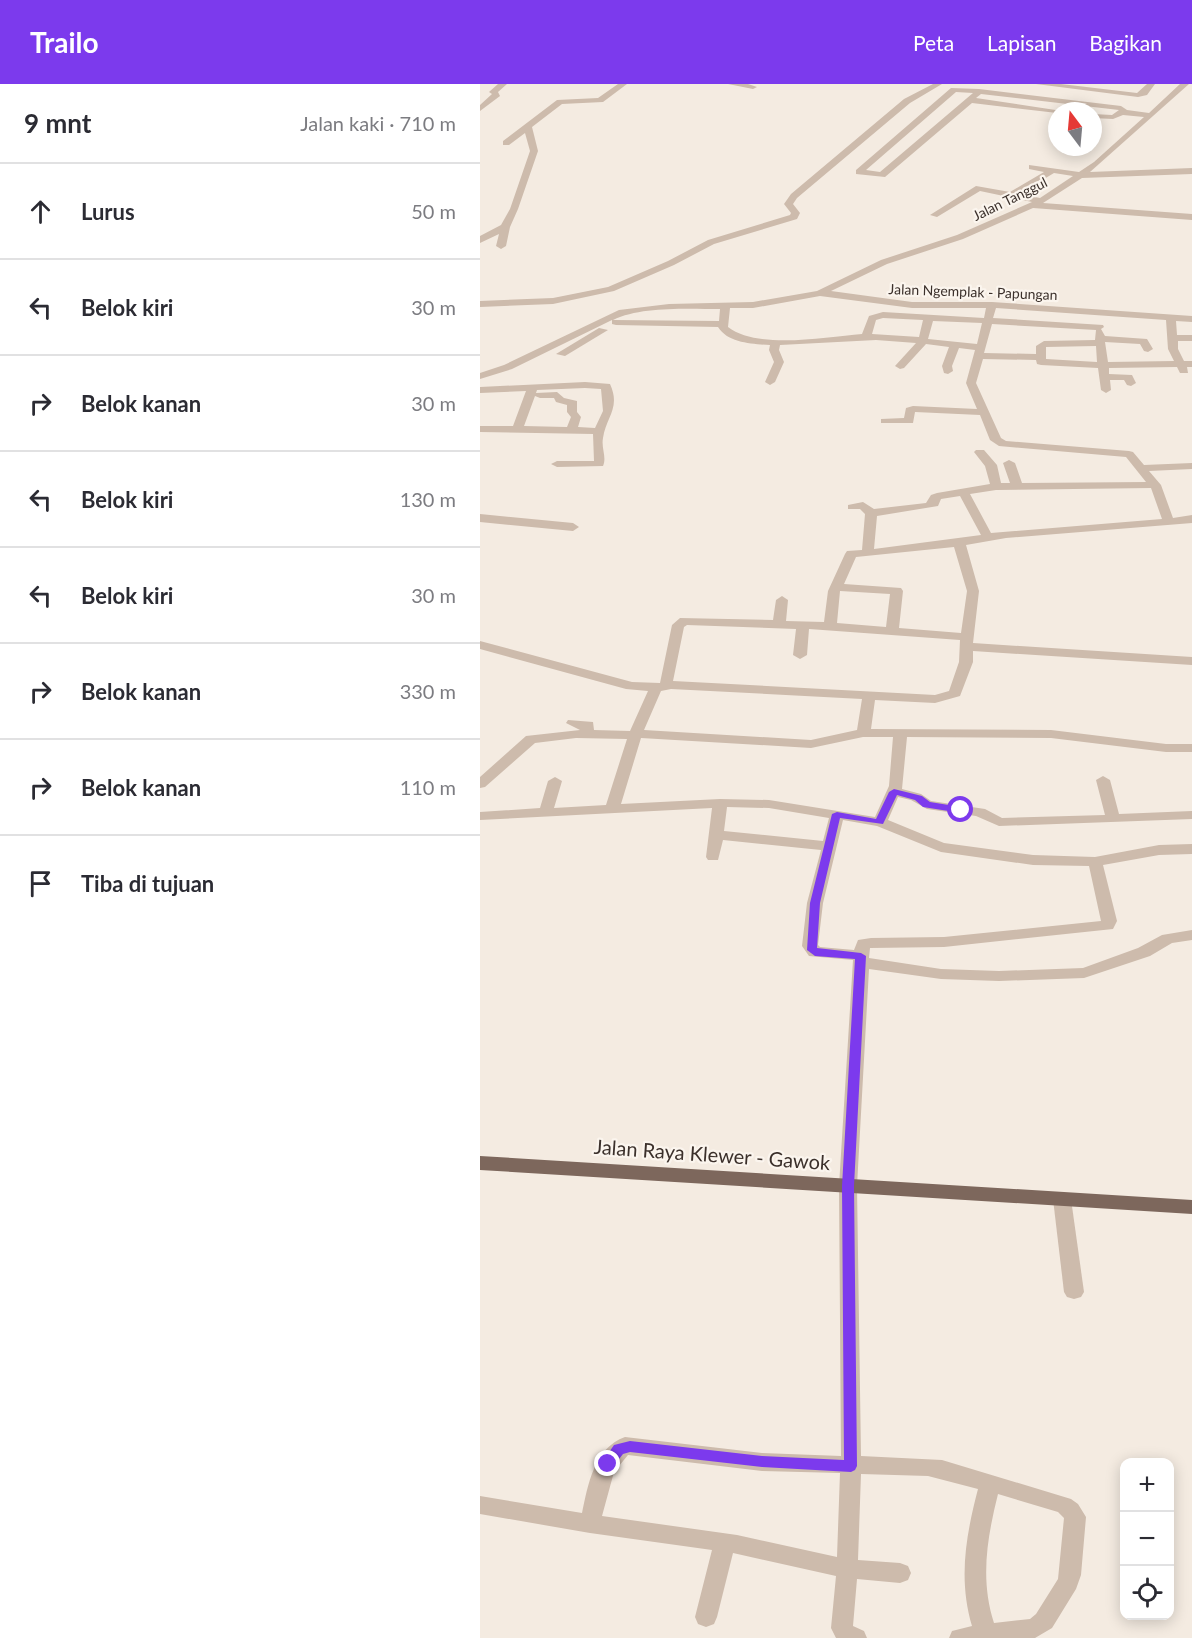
<!DOCTYPE html>
<html lang="id">
<head>
<meta charset="utf-8">
<style>
	:root { --surface:#fff; --page:#f7f7f7; --text:#2b2b33; --muted:#7c7c81; --line:#e1e1e2; --accent:#7c3aed }
	body { margin:0; font-family:Lato,sans-serif; background:var(--page); color:var(--text) }
	.controls { position:absolute; right:18px; bottom:18px; display:grid; overflow:hidden; border-radius:12px; box-shadow:0 3px 15px #0003 }
	.controls button { width:54px; height:54px; display:grid; place-items:center; padding:0; border:0; border-bottom:2px solid var(--line); background:var(--surface); color:var(--text); font:30px sans-serif }
	.compass { position:absolute; left:568px; top:18px; width:54px; height:54px; border-radius:50%; background:var(--surface); box-shadow:0 3px 15px #0003; rotate:344deg }
	.stop { position:absolute; width:18px; height:18px; margin:-14px; border:4px solid #7c3aed; border-radius:50%; background:#fff }
	.stop.end { background:#7c3aed; border-color:#fff; box-shadow:0 2px 6px #0008 }
	.list { margin:0; padding:0; list-style:none }
	h2 { display:flex; justify-content:space-between; align-items:center; height:78px; margin:0; padding:0 24px; font-size:26px }
	h2 small { font-size:20px; font-weight:400; color:var(--muted) }
	.list li { display:grid; grid-template-columns:39px 1fr auto; gap:18px; align-items:center; box-sizing:border-box; height:96px; padding:0 24px; border-top:2px solid var(--line) }
	.list b { display:block; font-size:22px; white-space:nowrap }
	.list em { font-size:20px; font-style:normal; color:var(--muted) }
	.icon { flex:none; width:33px; height:33px; fill:none; stroke:currentColor; stroke-width:2; stroke-linecap:round; stroke-linejoin:round }
	.map { position:relative; flex:none; width:712px; height:1554px; overflow:hidden }
	header { display:flex; align-items:center; gap:36px; box-sizing:border-box; height:84px; padding:0 30px; background:var(--accent); color:#fff }
	header strong { font-size:28px }
	nav { display:flex; gap:33px; margin-inline-start:auto; font-size:21px }
	main { display:flex }
	aside { flex:1; background:var(--surface) }
	.map>svg:first-child { display:block }
	.lines { fill:none; stroke-linecap:round; stroke-linejoin:round }
	.minor { fill:#cdbbac; fill-rule:evenodd }
	.major { fill:#7d675c; fill-rule:evenodd }
	.route { fill:#7c3aed }
	.labels { text-anchor:middle; stroke-width:4.5; stroke-linejoin:round; paint-order:stroke }
	.far-street-label { font-size:14px; fill:#3b302b; stroke:#fbf5ee }
	.near-street-label { font-size:20px; fill:#3b302b; stroke:#fbf5ee }
</style>
</head>
<body>
<header>
<strong>Trailo</strong>
<nav><a>Peta</a><a>Lapisan</a><a>Bagikan</a></nav>
</header>
<main>
<aside>
<h2>9 mnt<small>Jalan kaki · 710 m</small></h2>
<ul class="list">
<li><svg class="icon" aria-label="ahead" viewBox="0 0 24 24"><path d="M12 20V5M6 11l6-6 6 6"/></svg><div><b>Lurus</b></div><em>50 m</em></li>
<li><svg class="icon" aria-label="left" viewBox="0 0 24 24"><path d="M17 20v-9H6M10 6l-5 5 5 5"/></svg><div><b>Belok kiri</b></div><em>30 m</em></li>
<li><svg class="icon" aria-label="right" viewBox="0 0 24 24"><path d="M7 20v-9h11M14 6l5 5-5 5"/></svg><div><b>Belok kanan</b></div><em>30 m</em></li>
<li><svg class="icon" aria-label="left" viewBox="0 0 24 24"><path d="M17 20v-9H6M10 6l-5 5 5 5"/></svg><div><b>Belok kiri</b></div><em>130 m</em></li>
<li><svg class="icon" aria-label="left" viewBox="0 0 24 24"><path d="M17 20v-9H6M10 6l-5 5 5 5"/></svg><div><b>Belok kiri</b></div><em>30 m</em></li>
<li><svg class="icon" aria-label="right" viewBox="0 0 24 24"><path d="M7 20v-9h11M14 6l5 5-5 5"/></svg><div><b>Belok kanan</b></div><em>330 m</em></li>
<li><svg class="icon" aria-label="right" viewBox="0 0 24 24"><path d="M7 20v-9h11M14 6l5 5-5 5"/></svg><div><b>Belok kanan</b></div><em>110 m</em></li>
<li><svg class="icon" aria-label="arrive" viewBox="0 0 24 24"><path d="M6 21V4h12l-3 4 3 4H6"/></svg><div><b>Tiba di tujuan</b></div></li>
</ul>
</aside>
<div class="map">
<svg width="712" height="1554" viewBox="0 0 712 1554">
	<rect width="100%" height="100%" fill="#f4ebe1"/>
	<g class="lines">
		<g class="minor">
			<path d="M 18,0 L 27,0 L 18,8 L 20,12 L 0,27 L 0,21 L 12,10 L 9,8 Z"/>
			<path d="M 138,0 L 147,0 L 123,18 L 82,20 L 52,43 L 58,67 L 38,125 L 30,143 L 26,162 L 21,165 L 16,162 L 19,150 L 0,159 L 0,152 L 21,141 L 30,125 L 50,67 L 45,49 L 29,61 L 23,61 L 23,57 L 77,16 L 118,14 Z"/>
			<path d="M 248,0 L 268,0 L 277,3 L 273,5 Z"/>
			<path d="M 453,0 L 462,0 L 430,19 L 317,114 L 313,120 L 320,129 L 317,135 L 234,160 L 194,181 L 134,207 L 73,220 L 0,223 L 0,217 L 73,214 L 128,203 L 188,177 L 228,156 L 310,131 L 311,129 L 304,120 L 311,110 L 424,15 Z"/>
			<path d="M 556,0 L 581,0 L 657,9 L 667,0 L 675,0 L 667,11 L 658,13 Z"/>
			<path d="M 700,0 L 709,0 L 610,88 L 712,84 L 712,90 L 602,94 L 563,119 L 712,130 L 712,136 L 553,124 L 483,155 L 407,180 L 351,207 L 432,218 L 512,218 L 712,232 L 712,238 L 696,237 L 697,251 L 712,251 L 712,257 L 698,257 L 698,265 L 704,277 L 712,277 L 712,283 L 707,283 L 708,289 L 700,289 L 697,283 L 629,284 L 629,290 L 652,291 L 656,299 L 651,302 L 647,301 L 644,296 L 630,296 L 631,306 L 626,309 L 621,306 L 618,284 L 561,281 L 557,280 L 556,276 L 503,275 L 496,299 L 521,354 L 526,357 L 649,367 L 653,368 L 664,381 L 712,379 L 712,385 L 669,387 L 681,401 L 693,434 L 712,431 L 712,439 L 526,454 L 486,461 L 499,507 L 493,559 L 712,573 L 712,581 L 493,567 L 493,578 L 480,612 L 455,619 L 395,616 L 391,645 L 571,646 L 686,660 L 712,660 L 712,668 L 686,668 L 571,654 L 427,653 L 422,705 L 441,710 L 451,717 L 505,725 L 522,734 L 625,731 L 616,696 L 623,692 L 630,696 L 639,730 L 712,727 L 712,735 L 519,742 L 496,732 L 447,725 L 431,716 L 418,713 L 408,736 L 464,759 L 553,771 L 615,773 L 679,761 L 712,760 L 712,770 L 679,771 L 623,781 L 637,837 L 633,845 L 464,863 L 390,864 L 389,874 L 461,885 L 519,887 L 603,884 L 658,864 L 682,851 L 712,846 L 712,856 L 692,859 L 670,872 L 604,894 L 519,897 L 461,895 L 389,885 L 377,1102 L 381,1372 L 462,1376 L 591,1415 L 598,1420 L 606,1433 L 601,1491 L 596,1505 L 572,1544 L 555,1554 L 469,1554 L 472,1547 L 492,1542 C 478,1495 486,1451 498,1405 L 448,1392 L 381,1390 L 378,1476 L 420,1479 L 428,1482 L 431,1489 L 428,1496 L 420,1499 L 377,1495 L 373,1542 L 384,1547 L 387,1554 L 356,1554 L 351,1544 L 356,1492 L 253,1469 L 237,1533 L 234,1540 L 226,1543 L 218,1540 L 215,1533 L 232,1466 L 110,1449 L 0,1430 L 0,1412 L 102,1429 C 108,1401 114,1364 145,1353 L 282,1369 L 361,1372 L 359,1102 L 373,876 L 329,872 L 322,862 L 327,819 L 341,766 L 243,756 L 238,776 L 228,776 L 226,773 L 232,724 L 0,736 L 0,728 L 60,724 L 68,697 L 75,693 L 82,697 L 74,724 L 126,721 L 147,655 L 96,654 L 55,659 L 5,703 L 0,704 L 0,693 L 46,652 L 100,646 L 86,639 L 88,636 L 113,638 L 114,646 L 150,647 L 168,607 L 146,605 L 0,565 L 0,557 L 152,598 L 180,599 L 192,541 L 200,534 L 293,536 L 296,516 L 302,512 L 308,516 L 306,537 L 344,538 L 348,507 L 365,470 L 367,467 L 382,466 L 385,430 L 380,425 L 368,425 L 368,421 L 383,418 L 394,425 L 446,419 L 451,411 L 457,409 L 510,400 L 505,382 L 494,368 L 496,366 L 504,366 L 517,381 L 521,399 L 530,399 L 523,379 L 529,376 L 535,379 L 542,399 L 666,398 L 646,373 L 519,362 L 510,356 L 500,331 L 435,328 L 433,339 L 401,339 L 401,335 L 424,334 L 426,324 L 433,322 L 497,325 L 486,299 L 495,266 L 479,264 L 472,282 L 473,287 L 468,290 L 464,289 L 462,282 L 469,263 L 446,260 L 424,284 L 420,285 L 415,282 L 436,259 L 396,256 L 300,261 L 299,266 L 304,278 L 295,298 L 290,301 L 285,298 L 294,278 L 289,266 L 290,261 C 272,260 248,259 238,243 L 136,241 L 132,240 L 132,236 L 32,285 L 0,295 L 0,289 L 24,281 L 139,226 L 189,220 L 273,218 L 337,207 L 401,176 L 477,151 L 552,118 L 500,107 L 457,133 L 450,131 L 496,102 L 530,108 L 564,88 L 549,85 L 549,81 L 599,88 L 614,78 L 664,33 L 643,31 L 633,35 L 613,34 L 613,30 L 632,31 L 639,26 L 501,10 L 496,14 L 582,27 L 577,27 L 577,29 L 492,19 L 405,93 L 376,90 L 376,86 L 471,4 L 499,5 L 641,22 L 647,26 L 669,29 ZM 476,8 L 493,9 L 400,88 L 386,86 ZM 574,89 L 593,92 L 560,114 L 539,110 ZM 340,212 L 432,224 L 506,224 L 504,234 L 403,228 L 389,232 L 382,250 C 345,253 278,266 248,243 L 250,224 L 273,224 ZM 516,224 L 686,236 L 688,265 L 694,277 L 628,278 L 625,258 L 660,260 L 664,267 L 668,268 L 673,265 L 667,255 L 625,252 L 621,245 L 624,243 L 623,241 L 513,234 ZM 240,225 L 239,237 L 133,236 C 161,222 209,225 240,225 ZM 403,234 L 443,236 L 439,253 L 392,250 L 396,236 ZM 453,237 L 502,239 L 497,260 L 448,255 ZM 512,240 L 616,246 L 615,256 L 564,257 L 556,262 L 556,270 L 504,269 ZM 616,262 L 617,278 L 566,275 L 566,263 ZM 671,404 L 682,435 L 511,449 L 490,410 L 516,406 ZM 480,412 L 501,451 L 394,465 L 397,432 L 458,422 L 461,415 ZM 474,463 L 487,507 L 481,549 L 419,544 L 423,507 L 421,504 L 364,500 L 376,473 ZM 360,507 L 410,510 L 406,543 L 357,539 ZM 207,541 L 316,545 L 313,571 L 320,575 L 327,571 L 329,545 L 480,556 L 479,578 L 469,607 L 455,611 L 193,597 L 204,543 ZM 191,605 L 382,615 L 377,646 L 331,656 L 164,646 L 181,607 ZM 383,653 L 413,653 L 409,702 L 395,733 L 289,716 L 240,715 L 141,720 L 161,654 L 331,664 ZM 247,723 L 289,724 L 349,734 L 343,757 L 244,747 ZM 363,736 L 397,742 L 461,768 L 553,781 L 609,782 L 621,837 L 464,853 L 391,854 L 378,856 L 374,866 L 340,863 L 338,861 L 343,819 ZM 148,1371 L 282,1387 L 360,1389 L 357,1473 L 257,1451 L 122,1432 L 134,1388 ZM 518,1410 L 578,1428 L 584,1434 L 578,1495 L 556,1530 L 550,1535 L 514,1539 C 500,1496 507,1454 518,1410 Z"/>
			<path d="M 119,244 L 128,246 L 85,272 L 76,270 Z"/>
			<path d="M 105,298 L 130,300 C 141,324 126,333 123,354 C 121,364 127,373 123,382 L 77,383 L 71,380 L 77,377 L 114,377 L 113,350 L 0,348 L 0,342 L 33,342 L 46,307 L 0,309 L 0,303 ZM 105,304 L 121,305 L 123,327 L 115,344 L 98,343 L 101,333 L 97,328 L 97,317 L 84,314 L 77,308 L 56,309 L 57,306 ZM 55,312 L 60,314 L 74,314 L 76,318 L 87,321 L 87,328 L 91,333 L 87,343 L 44,342 Z"/>
			<path d="M 0,430 L 93,439 L 99,443 L 93,447 L 0,438 Z"/>
			<path d="M 582,1108 L 588,1110 L 591,1115 L 604,1208 L 601,1213 L 594,1215 L 587,1213 L 584,1208 L 573,1115 L 576,1110 Z"/>
		</g>
		<path class="major" d="M 0,1072 L 712,1116 L 712,1130 L 0,1086 Z"/>
	</g>
	<path class="route" d="M 414,705 L 442,712 L 450,718 L 481,723 L 485,726 L 481,729 L 443,723 L 435,716 L 417,711 L 403,740 L 360,734 L 340,819 L 337,864 L 381,869 L 386,872 L 374,1102 L 377,1382 L 375,1386 L 371,1388 L 282,1383 L 150,1368 L 143,1370 L 132,1384 L 123,1384 L 121,1380 L 134,1361 L 150,1357 L 282,1372 L 364,1376 L 362,1102 L 375,875 L 335,872 L 327,866 L 330,819 L 352,730 L 357,728 L 396,735 L 409,708 Z"/>
	<g class="labels">
		<g class="far-street-label">
			<text transform="translate(530 115) rotate(-26)" y="5">Jalan Tanggul</text>
			<text transform="translate(493 208) rotate(2)" y="5">Jalan Ngemplak - Papungan</text>
		</g>
		<g class="near-street-label">
			<text transform="translate(232 1071) rotate(4)" y="7">Jalan Raya Klewer - Gawok</text>
		</g>
	</g>
</svg>
<div class="controls">
<button>+</button>
<button>−</button>
<button><svg class="icon" aria-label="locate" viewBox="0 0 24 24"><circle cx="12" cy="12" r="6"/><path d="M12 2v4M12 18v4M2 12h4M18 12h4"/></svg></button>
</div>
<svg class="compass" viewBox="-18 -18 36 36"><path d="M0-13l5 13h-10z" fill="#e53935"/><path d="M0 13l5-13h-10z" fill="#7c7c81"/></svg>
<div class="stop" style="left:481px;top:726px"></div>
<div class="stop end" style="left:128px;top:1380px"></div>
</div>
</main>
</body>
</html>
